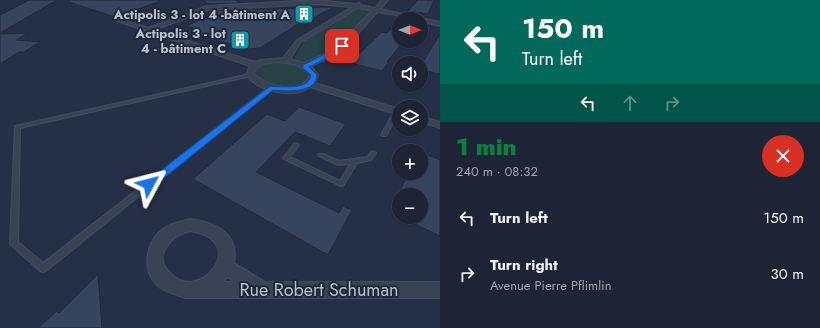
<!DOCTYPE html>
<html lang="en">
<head>
<meta charset="utf-8">
<style>
	body { margin:0; font-family:Jost,sans-serif; background:#293041; color:#f1f3f6; height:100vh; display:flex; flex-direction:column; font-size:15px; white-space:nowrap }
	* { box-sizing:border-box; margin:0 }
	p { font-size:13px; color:#a0a4ad }
	.icon { flex:none; width:22px; height:22px; fill:none; stroke:currentColor; stroke-width:2; stroke-linecap:round; stroke-linejoin:round }
	.map { position:relative; flex:1; overflow:hidden }
	.side { display:flex; flex-direction:column; background:#1c2435; width:380px }
	.side>* { flex:none }
	.top-card { background:#00695c; color:#fff; overflow:hidden }
	.needle { width:26px; rotate:90deg }
	.buttons { position:absolute; left:392px; top:12px; display:grid; gap:8px }
	.buttons a { display:grid; place-items:center; width:36px; height:36px; border-radius:50%; background:#1c2435; box-shadow:0 1px 3px #0004,0 0 0 1px #3a4150; font-size:20px }
	.pin { position:absolute; display:grid; place-items:center; width:34px; height:34px; color:#fff; margin:-17px; border-radius:8px; box-shadow:0 2px 6px #0006 }
	.me { position:absolute; width:44px; margin:-22px; rotate:52deg; stroke-linejoin:round; filter:drop-shadow(0 0 3px #0008) }
	.turn { display:flex; align-items:center; gap:14px; height:84px; padding:0 16px; font-size:18px }
	.turn .icon { width:52px; height:52px; stroke-width:2.5 }
	.turn b { display:block; font-size:28px; line-height:34px }
	.lanes { display:flex; align-items:center; height:38px; padding:0 16px; background:#0003; justify-content:center; gap:20px; direction:ltr }
	.lanes .off { opacity:.35 }
	.round { display:grid; place-items:center; flex:none; width:42px; height:42px; border-radius:21px; background:#293041 }
	.summary { display:flex; align-items:center; justify-content:space-between; height:68px; padding:0 16px }
	h1 { font-size:24px; font-weight:800; line-height:30px; color:#0b8043 }
	ul { padding:0; list-style:none }
	li { display:flex; align-items:center; gap:12px; height:56px; padding:0 16px }
	li div { flex:1 }
	li b { display:block; font-size:15px }
	li em { font-style:normal }
	main { display:flex; flex:1; min-height:0 }
	.map>svg:first-child { display:block }
	.green { fill:#274147 }
	.building { fill:#37445d; stroke:#202a3d }
	.lines { fill:none; stroke-linecap:round; stroke-linejoin:round }
	.service-casing { stroke:#434c5f; stroke-width:2 }
	.minor-casing { stroke:#434c5f; stroke-width:2 }
	.service { fill:#3a4356; fill-rule:evenodd }
	.minor { fill:#3a4356; fill-rule:evenodd }
	.route { fill:#1a73e8; stroke:#114b97 }
	.labels { text-anchor:middle; stroke-width:4; stroke-linejoin:round; paint-order:stroke }
	.far-poi-label { font-size:13px; font-weight:bold; fill:#b8bfcf; stroke:#1e283b; text-anchor:end }
	.near-street-label { font-size:18px; fill:#b8bfcf; stroke:#1e283b }
</style>
</head>
<body>
<main>
<div class="map">
<svg width="440" height="328" viewBox="0 0 440 328">
	<rect width="100%" height="100%" fill="#253047"/>
	<!-- green -->
	<g class="green">
		<path d="M 357,9 L 371,12 C 355,28 320,75 294,58 L 305,40 Z"/>
		<path d="M 282,62 L 303,69 L 309,76 L 308,80 C 296,90 261,90 256,73 C 260,62 273,63 282,62 Z"/>
	</g>
	<!-- building -->
	<g class="building">
		<polygon points="29,0 57,0 0,33 0,15"/>
		<polygon points="69,0 158,0 158,2 115,17 69,2"/>
		<polygon points="203,0 236,0 240,3 208,4"/>
		<polygon points="418,0 434,0 428,14 408,11"/>
		<polygon points="334,7 306,22 303,21 260,48 248,49 216,40 187,31 193,28 186,26 211,15 221,17 214,11"/>
		<polygon points="399,20 399,47 387,62 389,62 382,71 347,62 356,54 359,54 382,32 387,33"/>
		<polygon points="28,33 16,40 40,42 24,52 19,52 0,64 0,34"/>
		<polygon points="440,34 440,74 421,70 421,65"/>
		<polygon points="299,107 346,124 330,146 295,132 256,172 339,213 343,206 352,210 328,255 193,179 267,114 285,121"/>
		<polygon points="421,152 440,160 440,236 400,217 421,217 421,195 398,195 408,173 421,173"/>
		<polygon points="98,274 102,328 38,328 57,311 59,313"/>
	</g>
	<g class="lines">
		<!-- service casing -->
		<g class="service-casing">
			<g id="service">
				<polygon points="250,74 251,74 251,76 20,128 18,242 43,263 269,87 271,87 273,88 46,271 43,272 40,271 11,245 10,243 15,126"/>
				<polygon points="395,110 399,110 399,112 386,136 382,136 381,135"/>
				<polygon points="296,143 299,145 290,157 340,181 350,164 338,165 319,156 318,155 319,154 323,154 339,161 367,157 371,152 373,151 376,153 371,160 357,163 343,186 341,186 284,159 283,158 284,157 294,144"/>
			</g>
		</g>
		<!-- minor casing -->
		<g class="minor-casing">
			<g id="minor">
				<path d="M 315,0 L 356,4 L 359,3 L 361,5 L 375,8 L 382,0 L 388,0 L 380,9 L 440,22 L 440,26 L 421,21 L 421,19 L 377,12 L 342,52 L 311,66 L 318,75 L 315,83 L 399,109 L 399,115 L 310,87 C 293,100 258,91 246,75 L 250,66 L 117,21 L 120,19 L 148,28 L 207,6 ZM 315,4 L 352,7 L 297,40 L 283,58 L 261,60 L 255,62 L 154,30 L 208,10 ZM 358,8 L 372,11 L 336,48 L 305,63 L 290,59 L 301,42 ZM 276,62 C 289,63 302,64 310,75 C 301,96 268,86 254,74 L 256,69 L 263,64 Z"/>
				<polygon points="421,116 440,122 440,128 421,122"/>
				<path d="M 190,219 C 214,222 240,233 234,263 L 265,282 L 440,282 L 440,298 L 185,298 C 178,295 169,293 162,289 C 142,276 144,248 159,232 C 168,224 179,222 190,219 ZM 190,231 C 251,240 200,305 170,273 C 152,255 171,236 190,231 ZM 227,277 L 235,282 L 224,282 Z"/>
			</g>
		</g>
		<!-- service -->
		<use href="#service" class="service"/>
		<!-- minor -->
		<use href="#minor" class="minor"/>
	</g>
	<!-- route -->
	<path class="route" d="M 342,44 L 345,46 L 341,51 L 309,67 L 317,75 C 316,94 286,91 273,90 L 153,187 L 146,187 L 145,184 L 146,182 L 269,87 C 280,85 309,92 311,75 L 303,68 L 303,65 L 337,48 Z"/>
	<!-- icons -->
	<defs>
		<g id="building-square" transform="scale(1)"><rect x="-9" y="-9" width="18" height="18" rx="4" fill="#0f9aa8" stroke="#1e283b"/><path d="M-4-6H4V6H1V3H-1V6H-4ZM-2.5-4.3h1.7v1.8h-1.7ZM.8-4.3h1.7v1.8H.8ZM-2.5-1h1.7V.8h-1.7ZM.8-1h1.7V.8H.8Z" fill="#fff"/></g>
	</defs>
	<g fill-rule="evenodd">
		<use href="#building-square" x="304" y="14"/>
		<use href="#building-square" x="240" y="40"/>
	</g>
	<g class="labels">
		<!-- far-poi labels -->
		<g class="far-poi-label">
			<text x="290" y="19">Actipolis 3 - lot 4 -bâtiment A</text>
			<text x="226" y="38">Actipolis 3 - lot<tspan x="226" dy="15">4 - bâtiment C</tspan></text>
		</g>
		<!-- near-street labels -->
		<g class="near-street-label">
			<text x="319" y="296">Rue Robert Schuman</text>
		</g>
	</g>
</svg>
<div class="buttons">
<a><svg class="needle" viewBox="-14 -14 28 28"><path d="M0-13l5 13h-10z" fill="#e53935"/><path d="M0 13l5-13h-10z" fill="#a0a4ad"/></svg></a>
<a><svg class="icon" aria-label="sound" viewBox="0 0 24 24"><path d="M4 9h4l5-4v14l-5-4H4zM17 9q2 3 0 6"/></svg></a>
<a><svg class="icon" aria-label="layers" viewBox="0 0 24 24"><path d="M12 4l9 5-9 5-9-5zM3 14l9 5 9-5"/></svg></a>
<a>+</a>
<a>−</a>
</div>
<div class="pin" style="left:342px;top:46px;background:#d93025"><svg class="icon" aria-label="arrive" viewBox="0 0 24 24"><path d="M6 21V4h12l-3 4 3 4H6"/></svg></div>
<svg class="me" style="left:149px;top:184px" viewBox="-20 -20 40 40"><path d="M0-17L14 15 0 8-14 15z" fill="#1a73e8" stroke="#fff" stroke-width="4"/></svg>
</div>
<section class="side">
<div class="top-card">
<div class="turn"><svg class="icon" aria-label="left" viewBox="0 0 24 24"><path d="M17 20v-9H6M10 6l-5 5 5 5"/></svg><div><b>150 m</b>Turn left</div></div>
<div class="lanes"><svg class="icon" aria-label="left" viewBox="0 0 24 24"><path d="M17 20v-9H6M10 6l-5 5 5 5"/></svg><svg class="icon off" aria-label="ahead" viewBox="0 0 24 24"><path d="M12 20V5M6 11l6-6 6 6"/></svg><svg class="icon off" aria-label="right" viewBox="0 0 24 24"><path d="M7 20v-9h11M14 6l5 5-5 5"/></svg></div>
</div>
<div class="summary"><div><h1>1 min</h1><p>240 m · 08:32</p></div><a class="round" style="background:#d93025;color:#fff"><svg class="icon" aria-label="close" viewBox="0 0 24 24"><path d="M6 6l12 12M18 6L6 18"/></svg></a></div>
<ul>
<li><svg class="icon" aria-label="left" viewBox="0 0 24 24"><path d="M17 20v-9H6M10 6l-5 5 5 5"/></svg><div><b>Turn left</b></div><em>150 m</em></li>
<li><svg class="icon" aria-label="right" viewBox="0 0 24 24"><path d="M7 20v-9h11M14 6l5 5-5 5"/></svg><div><b>Turn right</b><p>Avenue Pierre Pflimlin</p></div><em>30 m</em></li>
</ul>
</section>
</main>
</body>
</html>
